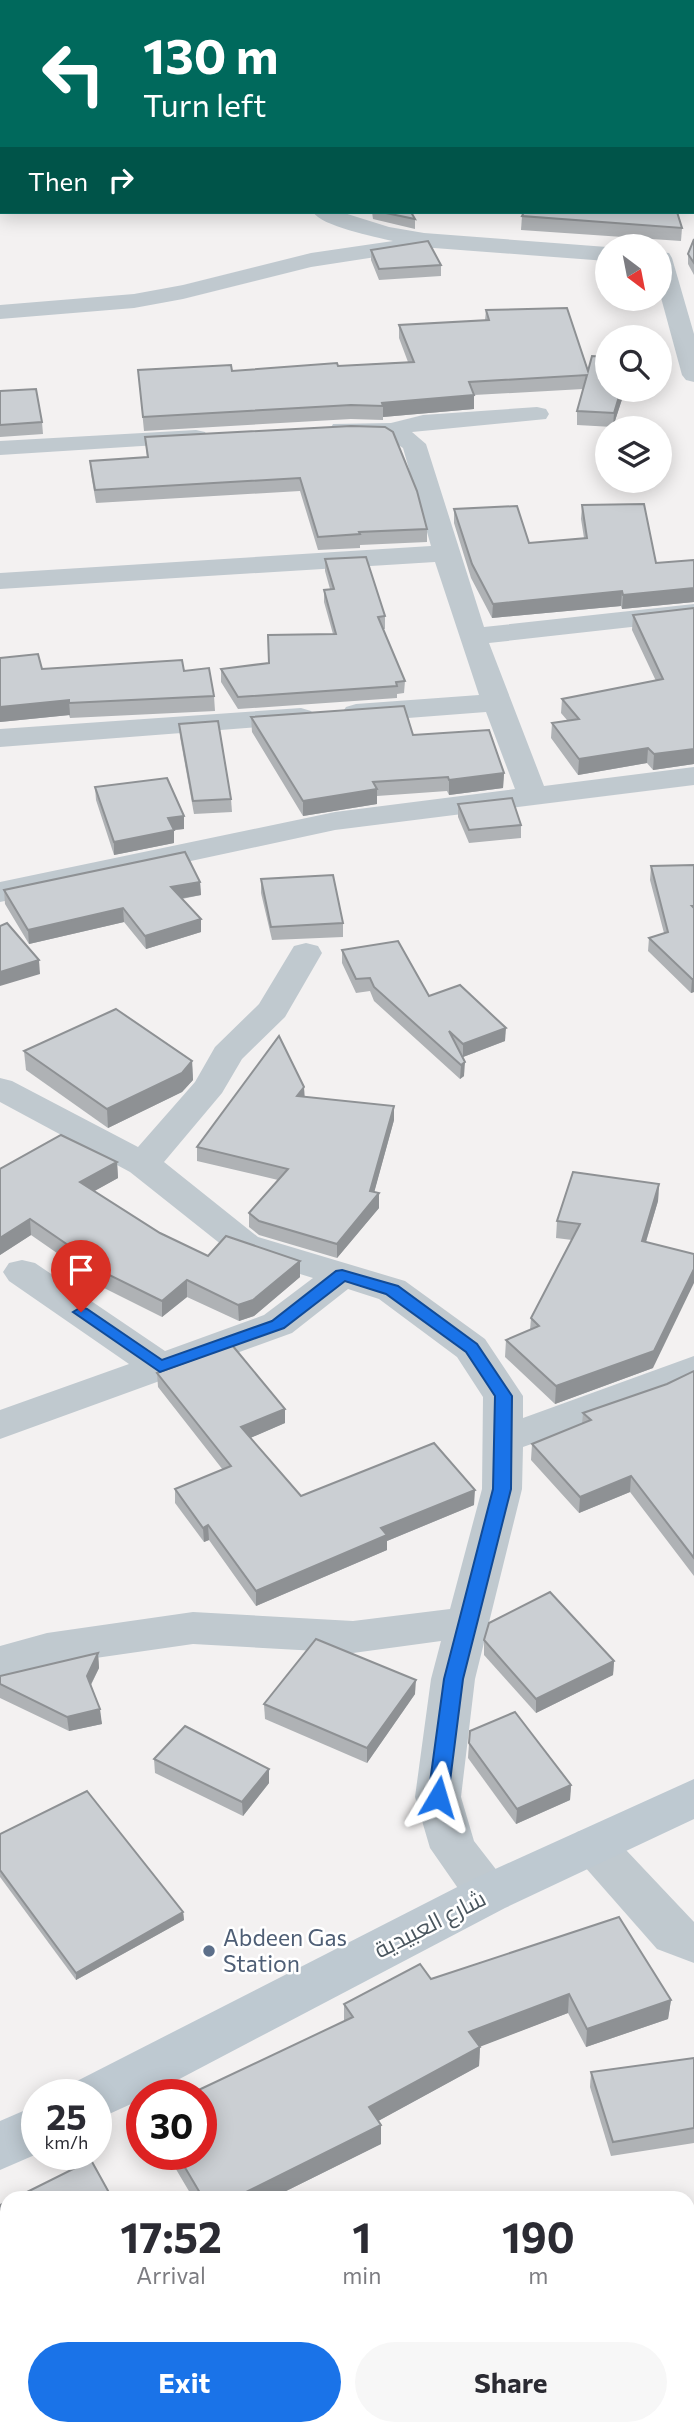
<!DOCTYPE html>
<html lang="en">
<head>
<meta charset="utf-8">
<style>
	body { margin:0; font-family:Commissioner,Cairo,sans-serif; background:#f7f7f7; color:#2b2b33; height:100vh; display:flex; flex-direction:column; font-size:26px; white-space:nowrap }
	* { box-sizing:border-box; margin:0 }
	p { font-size:23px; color:#7c7c81 }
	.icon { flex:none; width:38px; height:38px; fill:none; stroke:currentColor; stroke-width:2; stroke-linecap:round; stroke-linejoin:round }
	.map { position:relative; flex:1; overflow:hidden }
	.sheet { position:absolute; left:0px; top:2191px; width:695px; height:245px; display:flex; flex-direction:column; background:#fff; border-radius:21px 21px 0 0; box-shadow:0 4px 18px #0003 }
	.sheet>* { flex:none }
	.banner { position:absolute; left:0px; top:0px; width:695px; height:214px; box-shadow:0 4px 18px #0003; background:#00695c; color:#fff; overflow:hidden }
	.needle { width:46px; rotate:148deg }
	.controls { position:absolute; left:595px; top:234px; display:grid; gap:14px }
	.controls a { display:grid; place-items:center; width:77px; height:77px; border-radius:50%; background:#fff; box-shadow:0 4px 18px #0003; font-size:35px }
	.speed { position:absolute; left:21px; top:2079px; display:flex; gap:14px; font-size:35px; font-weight:700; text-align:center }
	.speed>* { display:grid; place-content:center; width:91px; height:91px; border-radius:50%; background:#fff; box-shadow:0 4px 18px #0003; line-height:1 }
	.speed small { font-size:18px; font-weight:400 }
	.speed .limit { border:10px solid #d22; background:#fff; color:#111 }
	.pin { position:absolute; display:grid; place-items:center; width:60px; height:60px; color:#fff; margin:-72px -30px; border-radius:50% 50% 50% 0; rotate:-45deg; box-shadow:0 0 7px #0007 }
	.pin .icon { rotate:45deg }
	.me { position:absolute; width:77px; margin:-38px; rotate:7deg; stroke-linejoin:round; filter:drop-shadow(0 0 5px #0008) }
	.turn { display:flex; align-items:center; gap:24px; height:147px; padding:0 28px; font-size:32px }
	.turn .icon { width:91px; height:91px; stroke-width:2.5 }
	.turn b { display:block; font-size:49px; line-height:60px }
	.then { display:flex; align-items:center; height:66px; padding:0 28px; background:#0003; gap:14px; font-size:26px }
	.eta { display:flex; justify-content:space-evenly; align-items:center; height:119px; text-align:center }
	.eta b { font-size:42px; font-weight:700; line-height:49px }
	.primary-button { display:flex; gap:14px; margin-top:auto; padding:14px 28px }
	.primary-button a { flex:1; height:80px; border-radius:42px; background:#1a73e8; color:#fff; font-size:28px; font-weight:700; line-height:80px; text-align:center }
	.primary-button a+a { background:#f7f7f7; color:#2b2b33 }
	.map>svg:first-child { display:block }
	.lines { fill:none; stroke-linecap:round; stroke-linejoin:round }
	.minor { fill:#c0c9cf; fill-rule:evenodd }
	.secondary { fill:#bec9d1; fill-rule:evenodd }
	.wall { fill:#afb2b5 }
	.shaded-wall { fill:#8e9194 }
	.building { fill:#cbcfd3; stroke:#8e9194; stroke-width:2 }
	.route { fill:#1a73e8; stroke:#114b97; stroke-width:2 }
	.service-dot { fill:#5c6f8a; stroke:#fff; stroke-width:2.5 }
	.labels { text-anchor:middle; stroke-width:5; stroke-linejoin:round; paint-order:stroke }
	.near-street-label { font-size:23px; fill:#4a565e; stroke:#fff }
	.near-service-label { font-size:23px; fill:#4e5e75; stroke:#fff; text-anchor:start }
</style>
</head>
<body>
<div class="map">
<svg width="694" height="2436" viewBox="0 0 694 2436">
	<rect width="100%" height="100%" fill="#f3f1f1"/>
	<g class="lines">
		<!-- minor -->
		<g class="minor">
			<rect x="693" y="28" width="1" height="12"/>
			<rect x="0" y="46" width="2" height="12"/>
			<rect x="693" y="77" width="1" height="12"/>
			<rect x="693" y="145" width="1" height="12"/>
			<rect x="693" y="194" width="1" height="13"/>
			<path d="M 313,212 L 341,212 L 389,227 L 424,233 L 607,247 L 607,261 L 434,248 L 311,267 L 183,299 L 134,308 L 0,319 L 0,305 L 134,294 L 183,285 L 311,253 L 393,241 C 375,237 321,226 313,212 Z"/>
			<polygon points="660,252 669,253 672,258 694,334 694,382 686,380 682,375 660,294"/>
			<polygon points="537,407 546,409 549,414 546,419 412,432 426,444 484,627 694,604 694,620 489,643 544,786 694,767 694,785 335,830 0,902 0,882 335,812 515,789 486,712 356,722 346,719 342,713 346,707 356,704 479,695 435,562 0,589 0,573 431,546 403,448 386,437 333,434 330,429 333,424 391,423 423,415"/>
			<polygon points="196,430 205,432 208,437 205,442 0,455 0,441"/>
			<polygon points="301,708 311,711 316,717 311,723 0,747 0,729"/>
			<polygon points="306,943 318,946 322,953 285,1017 242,1059 222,1093 164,1162 258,1237 405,1281 485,1339 523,1396 523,1418 694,1356 694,1384 665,1397 523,1447 522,1489 475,1679 461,1797 474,1841 505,1881 512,1894 505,1907 488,1913 471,1907 430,1848 415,1797 431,1679 441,1641 353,1653 193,1644 47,1665 0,1678 0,1646 47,1633 193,1612 353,1621 450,1609 482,1489 483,1397 457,1357 379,1299 348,1289 292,1333 0,1439 0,1410 129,1364 9,1281 3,1272 9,1263 22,1260 35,1263 165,1351 264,1315 313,1278 232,1253 130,1172 0,1102 0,1078 12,1081 138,1147 195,1082 215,1047 259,1004 294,946"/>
			<polygon points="593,1827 609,1832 694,1922 694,1963 657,1949 577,1858 570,1845 577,1832"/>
		</g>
		<!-- secondary -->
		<g class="secondary">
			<polygon points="694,1779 694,1819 505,1908 149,2095 142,2095 142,2099 96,2120 96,2095 71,2095 77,2081 471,1880"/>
			<polygon points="37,2105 37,2154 0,2170 0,2121"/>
		</g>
	</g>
	<!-- wall -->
	<g class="wall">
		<polygon points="76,0 263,0 264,2 79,2"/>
		<polygon points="372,212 411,212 415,219 415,229 373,219"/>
		<polygon points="522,216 682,228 681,241 521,230"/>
		<polygon points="694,239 694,275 688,264 688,254"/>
		<polygon points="371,250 441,265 441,276 379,280 371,260"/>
		<polygon points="486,310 588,371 607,390 625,390 613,427 577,425 577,411 583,389 474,395 474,409 383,417 383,420 351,419 144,431 138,370 232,371 408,362 399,338 399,325 485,320"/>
		<polygon points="0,391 42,422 43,434 0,437"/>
		<polygon points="351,426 427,529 427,542 360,545 360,548 318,550 300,491 96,503 91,474 90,461 147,457 145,437"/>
		<polygon points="582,505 656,563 694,560 694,602 622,609 621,606 492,618 471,578 454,523 454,509 529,543 584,538 581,519"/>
		<polygon points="325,559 385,616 385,629 383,629 405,681 404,693 397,694 397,698 238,709 221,682 221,669 269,663 333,634 324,602 324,590 330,589 325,571"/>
		<polygon points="694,608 694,764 653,770 647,763 578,775 551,738 552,723 567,720 561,713 562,699 656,681 632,630 633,615"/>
		<polygon points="0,658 42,669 184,671 214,696 215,711 70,718 69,715 0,722"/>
		<polygon points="251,717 413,735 504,773 503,788 449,795 447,791 377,796 377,804 303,816 252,732"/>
		<polygon points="179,724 231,799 232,812 194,814 180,737"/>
		<polygon points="95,787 184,816 184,829 174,830 174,843 114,855 96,800"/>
		<polygon points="458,804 521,825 521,838 469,843 458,817"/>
		<polygon points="694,865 694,992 691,993 648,951 649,938 664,933 650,880 651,866"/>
		<polygon points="261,879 343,923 343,937 272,940 261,893"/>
		<polygon points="200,882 201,895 182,899 201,919 201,932 146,949 124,922 29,944 5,904 4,890"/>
		<polygon points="342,950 429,996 505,1041 463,1057 464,1076 460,1079 374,1001 370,991 356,993 342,963"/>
		<polygon points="24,1051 192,1061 193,1080 182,1092 108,1128 26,1070"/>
		<polygon points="305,1097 394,1106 394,1120 374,1192 379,1208 337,1258 259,1235 249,1227 249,1213 278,1180 197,1161 197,1147"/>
		<polygon points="117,1162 118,1178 94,1191 160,1233 208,1256 300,1277 254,1316 239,1321 187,1297 162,1317 80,1276 80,1269 31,1235 0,1255 0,1169"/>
		<polygon points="659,1184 658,1201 646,1242 653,1368 555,1404 505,1357 506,1340 530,1330 531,1318 572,1240 556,1238 557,1221"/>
		<polygon points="694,1371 694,1576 630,1492 579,1513 531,1460 532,1444 582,1424 583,1413 667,1384"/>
		<polygon points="157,1373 285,1423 250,1438 301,1496 474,1505 387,1541 387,1550 256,1606 209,1540 204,1542 175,1503 175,1489 223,1470 158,1387"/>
		<polygon points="484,1640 614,1661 613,1675 536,1713 484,1655"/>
		<polygon points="98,1653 99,1668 91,1685 102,1724 69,1731 0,1698 0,1676"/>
		<polygon points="415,1694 367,1763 265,1719 264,1704"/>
		<polygon points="469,1743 571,1785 570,1800 516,1824 468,1758"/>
		<polygon points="154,1759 269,1769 269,1783 243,1816 155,1773"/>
		<polygon points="0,1834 183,1912 184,1920 76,1980 0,1877"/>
		<polygon points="431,1979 671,2000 668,2019 586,2047 568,2013 480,2046 479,2066 378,2121 381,2125 381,2144 272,2198 193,2198 167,2154 201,2154 344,2021 344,2004"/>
		<polygon points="694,2058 694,2143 611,2156 590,2087 591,2072"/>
		<polygon points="259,2429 361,2429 364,2436 262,2436"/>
	</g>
	<!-- shaded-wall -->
	<g class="shaded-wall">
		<polygon points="621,390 625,390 613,427 614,413"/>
		<polygon points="474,395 474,409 383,417 383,406 382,403"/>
		<polygon points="694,588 694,602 622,609 623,595"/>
		<polygon points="622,591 621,606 492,618 493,604"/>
		<polygon points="69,700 70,715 0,722 0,707"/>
		<polygon points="648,748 647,763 578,775 579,759"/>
		<polygon points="694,749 694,764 653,770 654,754"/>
		<polygon points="504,773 503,788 449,795 449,780"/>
		<polygon points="377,789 377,804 303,816 303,801"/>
		<polygon points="184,816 184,829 174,830 174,843 114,855 114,842 168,818"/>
		<polygon points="200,882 201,895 172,900 171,887"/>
		<polygon points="123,908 124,922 29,944 28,930"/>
		<polygon points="201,919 201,932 146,949 145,936"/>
		<polygon points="39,960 40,974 0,986 0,972"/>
		<polygon points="692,979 694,979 694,992 691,993"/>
		<polygon points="506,1028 505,1041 463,1057 463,1044"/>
		<polygon points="192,1061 193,1080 182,1092 108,1128 107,1109"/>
		<polygon points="465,1062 464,1076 460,1079 461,1065"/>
		<polygon points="304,1087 305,1101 297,1096"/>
		<polygon points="394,1106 394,1120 371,1204 379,1193 379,1208 337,1258 337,1244 370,1191"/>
		<polygon points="117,1162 118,1178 82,1198 80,1182"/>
		<polygon points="659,1184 658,1201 641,1258 642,1241"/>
		<polygon points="30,1219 31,1235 0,1255 0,1238"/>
		<polygon points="300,1261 300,1277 254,1316 239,1321 238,1305"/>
		<polygon points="694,1269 694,1283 653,1368 555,1404 556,1386"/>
		<polygon points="187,1280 187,1297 162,1317 162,1301"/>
		<polygon points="285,1409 285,1423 241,1442 241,1427"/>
		<polygon points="631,1476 630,1492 579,1513 580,1497"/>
		<polygon points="475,1490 474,1505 387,1541 387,1550 256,1606 256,1591 381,1528"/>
		<polygon points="208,1525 209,1540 204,1542 203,1528"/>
		<polygon points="98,1653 99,1668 88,1690 87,1676"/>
		<polygon points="614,1661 613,1675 536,1713 536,1699"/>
		<polygon points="416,1680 415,1694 367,1763 367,1748"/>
		<polygon points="100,1709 102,1724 69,1731 67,1717"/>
		<polygon points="269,1769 269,1783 243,1816 242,1802"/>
		<polygon points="571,1785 570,1800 516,1824 517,1809"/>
		<polygon points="183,1912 184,1920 76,1980 76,1973"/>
		<polygon points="569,1994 568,2013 469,2051 469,2032"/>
		<polygon points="671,2000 668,2019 586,2047 587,2029"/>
		<polygon points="480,2047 479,2066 369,2126 369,2107"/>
		<polygon points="381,2125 381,2144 272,2198 234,2198"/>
		<polygon points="7,2303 7,2324 0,2328 0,2307"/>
	</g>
	<!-- building -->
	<g class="building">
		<polygon points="88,0 264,0 252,2 91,2"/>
		<polygon points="595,0 694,0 694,16 693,16 693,2 596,2"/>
		<polygon points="381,212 411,212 415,219"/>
		<polygon points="524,212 677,212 682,228 522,216"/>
		<polygon points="694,239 694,263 688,254"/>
		<polygon points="428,241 441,265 379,269 371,250"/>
		<polygon points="567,308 588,371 592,356 607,357 607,390 621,390 614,413 577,411 587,375 469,382 474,395 382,403 383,406 351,405 143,417 138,370 231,365 232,371 337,363 338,366 414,362 399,325 489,320 486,310"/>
		<polygon points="36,389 42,422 0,425 0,391"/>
		<polygon points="351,426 385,427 393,432 417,491 427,529 359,532 360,534 318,537 300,478 95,490 90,461 148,457 145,437"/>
		<polygon points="644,504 656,563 694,560 694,588 623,595 622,591 493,604 472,564 454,509 517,506 529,543 587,538 582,505"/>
		<polygon points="366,557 385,616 378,617 405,681 396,682 397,686 238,697 221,669 269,663 268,635 336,634 324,590 334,589 325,559"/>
		<polygon points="694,608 694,749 654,754 648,748 579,759 552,723 579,719 562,699 663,679 633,615"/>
		<polygon points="38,654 42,669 182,660 184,671 209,668 214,696 69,703 69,700 0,707 0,658"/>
		<polygon points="404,706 413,735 489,730 504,773 449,780 448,777 373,782 377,789 303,801 251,717"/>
		<polygon points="218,721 231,799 193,801 179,724"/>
		<polygon points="167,778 184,816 168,818 174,830 114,842 95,787"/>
		<polygon points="512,798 521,825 469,830 458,804"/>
		<polygon points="185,852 200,882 171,887 201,919 145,936 123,908 28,930 4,890"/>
		<polygon points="694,865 694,906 692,906 694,908 694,979 692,979 649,938 668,932 651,866"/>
		<polygon points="333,875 343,923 271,927 261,879"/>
		<polygon points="7,923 39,960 0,972 0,926"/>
		<polygon points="398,941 429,996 460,985 506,1028 463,1044 449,1031 465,1062 461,1065 374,987 370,978 356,979 342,950"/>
		<polygon points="116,1009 192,1061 182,1073 107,1109 24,1051"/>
		<polygon points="279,1036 304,1087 297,1096 394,1106 370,1191 379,1193 337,1244 259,1221 249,1213 288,1169 197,1147"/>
		<polygon points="61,1135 117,1162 80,1182 160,1233 208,1256 226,1236 300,1261 253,1300 238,1305 187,1280 162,1301 79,1260 84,1256 30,1219 0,1238 0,1169"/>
		<polygon points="573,1172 659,1184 642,1241 694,1254 694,1269 654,1351 556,1386 506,1340 539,1326 531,1318 580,1224 557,1221"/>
		<polygon points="232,1345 285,1409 241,1427 301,1496 434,1443 475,1490 381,1528 387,1535 256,1591 208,1525 203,1528 175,1489 231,1466 157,1373"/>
		<polygon points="694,1371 694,1558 631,1476 580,1497 532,1444 591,1420 583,1413 667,1384"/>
		<polygon points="550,1592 614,1661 536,1699 484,1640 489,1623"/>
		<polygon points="316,1639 416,1680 367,1748 264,1704"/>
		<polygon points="98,1653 87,1676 100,1709 67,1717 0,1684 0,1676"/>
		<polygon points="515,1712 571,1785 517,1809 469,1743 470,1731"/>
		<polygon points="185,1726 269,1769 242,1802 154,1759"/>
		<polygon points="87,1791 183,1912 76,1973 0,1870 0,1834"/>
		<polygon points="619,1917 671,2000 587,2029 569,1994 469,2032 480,2047 369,2107 381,2125 234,2198 203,2198 177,2154 201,2154 201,2095 188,2095 353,2017 344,2004 420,1964 431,1979"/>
		<polygon points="694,2058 694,2128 613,2142 591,2072"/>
		<polygon points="91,2160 112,2198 15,2198"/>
		<polygon points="7,2202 7,2303 0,2307 0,2205"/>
		<polygon points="265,2429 361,2429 364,2436 269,2436"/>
	</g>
	<!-- route -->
	<polygon class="route" points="342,1270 398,1286 477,1344 512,1396 511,1489 463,1679 448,1797 445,1803 438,1805 431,1803 428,1797 444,1679 493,1489 495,1396 466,1352 386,1294 345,1281 284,1328 160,1372 73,1312 81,1307 87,1309 162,1360 272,1321 336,1271"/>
	<!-- markers -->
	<circle class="service-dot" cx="209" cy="1951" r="7"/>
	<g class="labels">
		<!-- near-street labels -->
		<g class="near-street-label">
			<text transform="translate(430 1924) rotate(-27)" y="8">شارع العبيدية</text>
		</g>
		<!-- near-service labels -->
		<g class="near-service-label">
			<text x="223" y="1946">Abdeen Gas<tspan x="223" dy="26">Station</tspan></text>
		</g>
	</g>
</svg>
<div class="controls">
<a><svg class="needle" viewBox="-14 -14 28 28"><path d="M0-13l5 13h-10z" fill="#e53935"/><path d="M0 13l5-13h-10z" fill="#7c7c81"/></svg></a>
<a><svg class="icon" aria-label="search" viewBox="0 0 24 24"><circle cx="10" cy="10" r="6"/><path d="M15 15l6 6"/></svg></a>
<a><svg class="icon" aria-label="layers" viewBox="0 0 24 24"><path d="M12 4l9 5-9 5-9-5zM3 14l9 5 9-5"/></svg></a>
</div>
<div class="speed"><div>25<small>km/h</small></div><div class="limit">30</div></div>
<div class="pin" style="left:81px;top:1312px;background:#d93025"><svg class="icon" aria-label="arrive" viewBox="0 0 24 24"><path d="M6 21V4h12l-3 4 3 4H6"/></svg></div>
<svg class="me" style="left:438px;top:1797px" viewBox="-20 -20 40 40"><path d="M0-17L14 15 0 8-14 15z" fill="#1a73e8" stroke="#fff" stroke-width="4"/></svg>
<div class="banner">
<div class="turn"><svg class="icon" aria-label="left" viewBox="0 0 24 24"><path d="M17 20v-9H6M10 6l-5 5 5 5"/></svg><div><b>130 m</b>Turn left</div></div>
<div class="then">Then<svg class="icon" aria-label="right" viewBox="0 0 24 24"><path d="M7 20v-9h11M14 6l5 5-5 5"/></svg></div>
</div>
<section class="sheet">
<div class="eta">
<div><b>17:52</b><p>Arrival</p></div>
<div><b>1</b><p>min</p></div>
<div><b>190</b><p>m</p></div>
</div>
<div class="primary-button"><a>Exit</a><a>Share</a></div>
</section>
</div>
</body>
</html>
